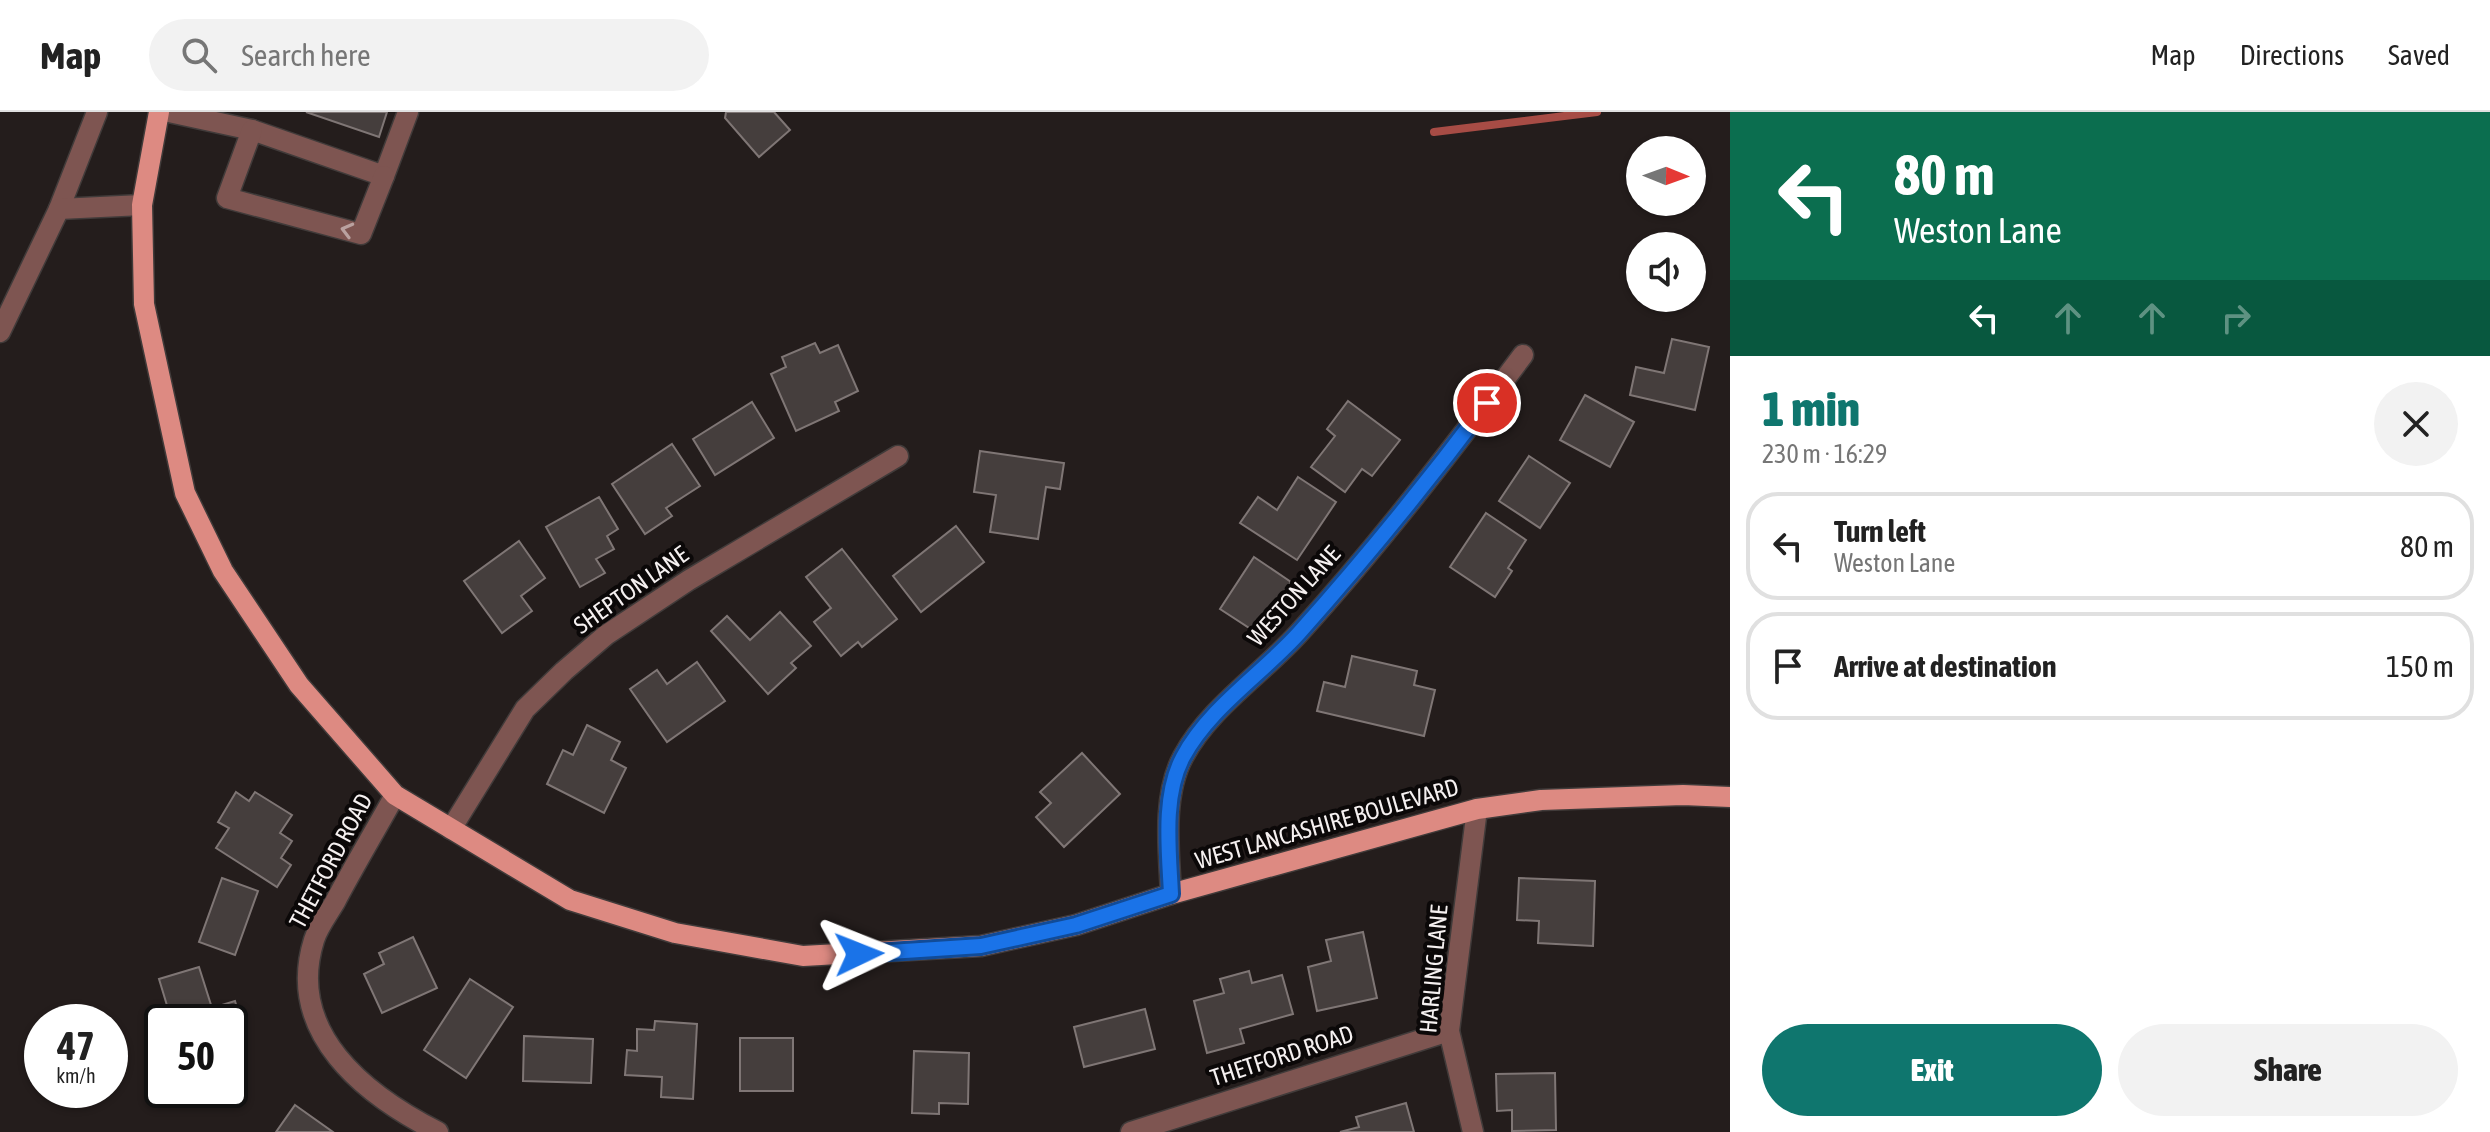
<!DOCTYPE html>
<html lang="en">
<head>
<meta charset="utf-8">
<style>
	body { margin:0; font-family:"Asap Condensed",sans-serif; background:#f2f2f2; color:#222; height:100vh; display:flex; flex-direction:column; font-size:30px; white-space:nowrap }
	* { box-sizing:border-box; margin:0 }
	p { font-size:26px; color:#767676 }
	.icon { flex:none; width:44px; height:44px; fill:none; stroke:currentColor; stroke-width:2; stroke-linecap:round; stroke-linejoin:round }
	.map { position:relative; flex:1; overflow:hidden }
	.sheet { display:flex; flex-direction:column; background:#fff; width:760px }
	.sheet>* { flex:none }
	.top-card { background:#0b6e4f; color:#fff; overflow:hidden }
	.needle { width:52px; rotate:91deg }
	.controls { position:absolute; left:1626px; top:24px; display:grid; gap:16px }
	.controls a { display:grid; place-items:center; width:80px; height:80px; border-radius:50%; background:#fff; box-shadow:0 2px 6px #0004; font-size:40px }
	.speed { position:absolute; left:24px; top:892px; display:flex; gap:16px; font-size:40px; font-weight:700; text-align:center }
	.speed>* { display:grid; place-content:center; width:104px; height:104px; border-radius:50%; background:#fff; box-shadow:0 2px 6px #0004; line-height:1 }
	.speed small { font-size:20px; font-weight:400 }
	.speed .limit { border:4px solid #111; border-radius:12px; background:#fff; color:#111 }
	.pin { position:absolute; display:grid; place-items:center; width:68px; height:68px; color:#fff; margin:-34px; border:4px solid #fff; border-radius:50%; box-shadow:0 2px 8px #0007 }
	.me { position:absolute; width:88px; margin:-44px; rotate:88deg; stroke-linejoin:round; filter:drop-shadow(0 0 6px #0008) }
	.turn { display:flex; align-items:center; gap:28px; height:168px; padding:0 32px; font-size:36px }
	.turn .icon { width:104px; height:104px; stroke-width:2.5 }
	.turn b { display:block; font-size:56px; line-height:68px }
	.lanes { display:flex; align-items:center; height:76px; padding:0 32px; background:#0003; justify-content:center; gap:40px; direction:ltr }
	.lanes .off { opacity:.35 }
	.round { display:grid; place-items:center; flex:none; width:84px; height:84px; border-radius:42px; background:#f2f2f2 }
	.headline { display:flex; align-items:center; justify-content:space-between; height:136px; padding:0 32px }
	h1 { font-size:48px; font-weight:800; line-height:60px; color:#0f766e }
	.action { display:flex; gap:16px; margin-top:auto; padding:16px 32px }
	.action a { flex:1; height:92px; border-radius:48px; background:#0f766e; color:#fff; font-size:32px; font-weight:800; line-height:92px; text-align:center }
	.action a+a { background:#f2f2f2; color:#222 }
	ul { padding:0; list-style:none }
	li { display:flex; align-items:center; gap:24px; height:108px; margin:0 16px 12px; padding:0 16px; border:4px solid #e0e0e0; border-radius:32px }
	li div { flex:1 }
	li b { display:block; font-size:30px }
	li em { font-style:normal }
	header { display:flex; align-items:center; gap:48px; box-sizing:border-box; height:112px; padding:0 40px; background:#fff; border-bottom:2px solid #e0e0e0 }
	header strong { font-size:38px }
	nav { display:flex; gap:44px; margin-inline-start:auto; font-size:28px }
	.search { width:560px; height:72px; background:#f2f2f2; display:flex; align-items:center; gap:20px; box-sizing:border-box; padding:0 28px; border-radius:44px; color:#767676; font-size:30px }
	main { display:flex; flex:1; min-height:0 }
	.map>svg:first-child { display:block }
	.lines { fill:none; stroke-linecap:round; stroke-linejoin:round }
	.stream { stroke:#a74c45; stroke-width:8 }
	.building { fill:#453e3d; stroke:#7f7675; stroke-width:2 }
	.minor-casing { stroke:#413b3a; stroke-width:23 }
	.major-casing { stroke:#413b3a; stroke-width:23 }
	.minor { stroke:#7e5551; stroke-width:20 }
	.major { stroke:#dd8a82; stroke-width:20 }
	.oneway { stroke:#baa2a0 }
	.route-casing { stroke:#114b97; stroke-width:20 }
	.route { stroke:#1a73e8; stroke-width:14 }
	.labels { text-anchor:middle; stroke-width:8; stroke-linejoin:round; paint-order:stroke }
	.street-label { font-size:24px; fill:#f5f0f0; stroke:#0b0808 }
</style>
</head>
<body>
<header>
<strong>Map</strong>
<div class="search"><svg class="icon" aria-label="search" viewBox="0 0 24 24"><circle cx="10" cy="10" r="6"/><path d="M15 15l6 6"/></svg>Search here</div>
<nav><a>Map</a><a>Directions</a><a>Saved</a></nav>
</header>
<main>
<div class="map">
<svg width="1730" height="1020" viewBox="0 0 1730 1020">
	<rect width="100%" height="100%" fill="#241d1c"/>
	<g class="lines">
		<!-- stream -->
		<polyline class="stream" points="1434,20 1597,0"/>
	</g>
	<!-- building -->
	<g class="building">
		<polygon points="306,0 387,0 379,25"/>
		<polygon points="726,0 774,0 790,18 759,45 725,6"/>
		<polygon points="1672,227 1709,235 1695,298 1630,283 1636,255 1664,261"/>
		<polygon points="815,231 820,241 838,233 858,279 835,290 839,299 796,319 771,262 786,255 782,245"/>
		<polygon points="1585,283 1634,310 1610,355 1560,328"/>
		<polygon points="1348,289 1400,328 1372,364 1362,357 1345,380 1311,355 1335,324 1327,317"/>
		<polygon points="752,290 774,326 715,363 693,327"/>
		<polygon points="672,332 700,374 666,396 672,404 645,422 612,372"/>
		<polygon points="980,339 1064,351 1060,377 1046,375 1038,427 990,420 996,383 974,380"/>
		<polygon points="1529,344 1570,371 1540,416 1499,389"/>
		<polygon points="1298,365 1336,390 1297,448 1240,411 1258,385 1277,398"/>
		<polygon points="599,385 618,417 607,424 614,437 596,447 605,461 580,475 546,415"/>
		<polygon points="1486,401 1526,428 1508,456 1512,459 1495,485 1450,455"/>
		<polygon points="956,414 984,450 921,500 893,464"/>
		<polygon points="519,429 545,466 521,484 532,499 502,521 464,469"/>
		<polygon points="842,437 897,507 862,535 858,530 841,544 814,510 831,496 806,465"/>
		<polygon points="1254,445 1291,470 1257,521 1220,497"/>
		<polygon points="780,500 811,534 791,551 796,556 768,582 711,519 727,504 750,528"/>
		<polygon points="1352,544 1417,559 1414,573 1435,578 1424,624 1317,599 1324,570 1345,575"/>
		<polygon points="697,550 725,589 667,630 630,577 657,558 667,572"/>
		<polygon points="587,613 620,630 611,648 626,656 604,701 547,672 563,638 573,643"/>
		<polygon points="1082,641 1120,682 1064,735 1036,705 1051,691 1040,680"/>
		<polygon points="236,680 249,689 255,680 292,703 280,721 292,729 281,746 291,753 277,775 216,736 229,716 218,710"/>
		<polygon points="222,766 258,779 235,843 199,830"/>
		<polygon points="1519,766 1595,769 1593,834 1538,831 1539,809 1517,808"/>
		<polygon points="1363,820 1377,886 1317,899 1308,855 1331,849 1326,828"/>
		<polygon points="413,825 437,876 382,901 364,862 384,852 379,841"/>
		<polygon points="199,855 212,896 235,889 244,920 230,924 230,910 172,910 159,867"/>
		<polygon points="1249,859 1252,871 1282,863 1293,902 1240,917 1244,931 1207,941 1194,889 1224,881 1220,867"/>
		<polygon points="470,867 513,895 466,966 424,938"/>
		<polygon points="1145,897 1155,937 1084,955 1074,915"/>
		<polygon points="655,909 697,912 693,987 661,985 662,965 625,963 627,938 637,939 637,917 654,918"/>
		<polygon points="524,924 593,927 591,971 523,969"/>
		<rect x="740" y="926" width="53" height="53"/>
		<polygon points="914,939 969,941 968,992 939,991 939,1002 912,1001"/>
		<polygon points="1555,961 1556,1018 1512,1019 1512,998 1497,999 1496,962"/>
		<polygon points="1406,991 1414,1020 1340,1020 1359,1015 1356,1005"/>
		<polygon points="295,993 333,1020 276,1020"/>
	</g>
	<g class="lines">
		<!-- minor casing -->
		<g class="minor-casing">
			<g id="minor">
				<polyline points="169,0 252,18 384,64 408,0"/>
				<polyline points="252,18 227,86 361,122 384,64"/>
				<polyline points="59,97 97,0"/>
				<polyline points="0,220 59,97 142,93"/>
				<path d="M 395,683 C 375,719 354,754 335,790 C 328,802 318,815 314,828 C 285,921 365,983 438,1020"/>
				<polyline points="451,717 525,597 564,559 606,523 689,468 898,344"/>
				<path d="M 1171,782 C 1169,739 1162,684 1183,645 C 1209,596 1262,562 1299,521 C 1379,433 1451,339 1523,243"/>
				<polyline points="1131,1020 1449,919"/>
				<polyline points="1473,1020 1449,919 1477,697"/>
			</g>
		</g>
		<!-- major casing -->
		<g class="major-casing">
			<polyline id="major" points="159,0 142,93 144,192 185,381 223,459 299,573 395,683 570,788 675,821 803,844 981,834 1076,813 1171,782 1477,697 1541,688 1683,683 1730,685"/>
		</g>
		<!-- minor -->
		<use href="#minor" class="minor"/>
		<!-- major -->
		<use href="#major" class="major"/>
	</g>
	<!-- one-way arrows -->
	<defs><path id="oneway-chevron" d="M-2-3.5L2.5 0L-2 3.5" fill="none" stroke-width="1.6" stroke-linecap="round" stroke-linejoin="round" transform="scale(2)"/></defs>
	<use class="oneway" href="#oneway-chevron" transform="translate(347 118) rotate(-165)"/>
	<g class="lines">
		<!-- route casing -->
		<g class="route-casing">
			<path id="route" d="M 859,842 L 981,834 L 1076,813 L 1171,782 C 1169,739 1162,684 1183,645 C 1209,596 1262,562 1299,521 C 1365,447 1427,371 1487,291"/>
		</g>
		<!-- route -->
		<use href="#route" class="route"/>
	</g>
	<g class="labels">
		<!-- street labels -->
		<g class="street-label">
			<text transform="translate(631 478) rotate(-35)" y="8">SHEPTON LANE</text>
			<text transform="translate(1294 484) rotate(-48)" y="8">WESTON LANE</text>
			<text transform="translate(1327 712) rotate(-16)" y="8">WEST LANCASHIRE BOULEVARD</text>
			<text transform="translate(331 749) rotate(-62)" y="8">THETFORD ROAD</text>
			<text transform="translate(1434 857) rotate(-85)" y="8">HARLING LANE</text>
			<text transform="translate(1282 944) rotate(-18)" y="8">THETFORD ROAD</text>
		</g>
	</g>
</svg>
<div class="controls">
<a><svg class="needle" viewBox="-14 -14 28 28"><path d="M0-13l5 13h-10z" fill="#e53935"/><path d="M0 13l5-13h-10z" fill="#767676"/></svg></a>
<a><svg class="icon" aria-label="sound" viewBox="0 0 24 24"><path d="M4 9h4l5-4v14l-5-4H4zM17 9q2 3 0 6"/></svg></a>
</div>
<div class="speed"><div>47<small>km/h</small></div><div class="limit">50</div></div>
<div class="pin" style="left:1487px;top:291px;background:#d93025"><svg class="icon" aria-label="arrive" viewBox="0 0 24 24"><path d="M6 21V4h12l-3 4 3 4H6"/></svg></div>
<svg class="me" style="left:859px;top:842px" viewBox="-20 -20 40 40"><path d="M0-17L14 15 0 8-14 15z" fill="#1a73e8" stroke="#fff" stroke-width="4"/></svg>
</div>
<section class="sheet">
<div class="top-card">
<div class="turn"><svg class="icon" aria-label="left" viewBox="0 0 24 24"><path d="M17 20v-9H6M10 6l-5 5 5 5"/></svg><div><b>80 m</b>Weston Lane</div></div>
<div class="lanes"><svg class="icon" aria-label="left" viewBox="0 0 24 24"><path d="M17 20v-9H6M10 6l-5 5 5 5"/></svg><svg class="icon off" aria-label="ahead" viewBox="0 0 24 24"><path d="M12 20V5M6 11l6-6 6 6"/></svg><svg class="icon off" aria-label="ahead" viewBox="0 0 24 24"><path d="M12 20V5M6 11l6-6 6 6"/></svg><svg class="icon off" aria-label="right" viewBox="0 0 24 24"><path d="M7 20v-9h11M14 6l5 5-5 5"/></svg></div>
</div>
<div class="headline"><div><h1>1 min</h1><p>230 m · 16:29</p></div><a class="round"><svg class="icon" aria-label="close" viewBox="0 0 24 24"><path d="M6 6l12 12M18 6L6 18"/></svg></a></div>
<ul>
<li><svg class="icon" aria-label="left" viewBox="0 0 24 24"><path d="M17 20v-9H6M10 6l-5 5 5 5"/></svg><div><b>Turn left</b><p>Weston Lane</p></div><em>80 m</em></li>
<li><svg class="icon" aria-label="arrive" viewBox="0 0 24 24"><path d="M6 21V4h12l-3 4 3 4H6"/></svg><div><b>Arrive at destination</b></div><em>150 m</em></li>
</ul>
<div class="action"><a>Exit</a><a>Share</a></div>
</section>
</main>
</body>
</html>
